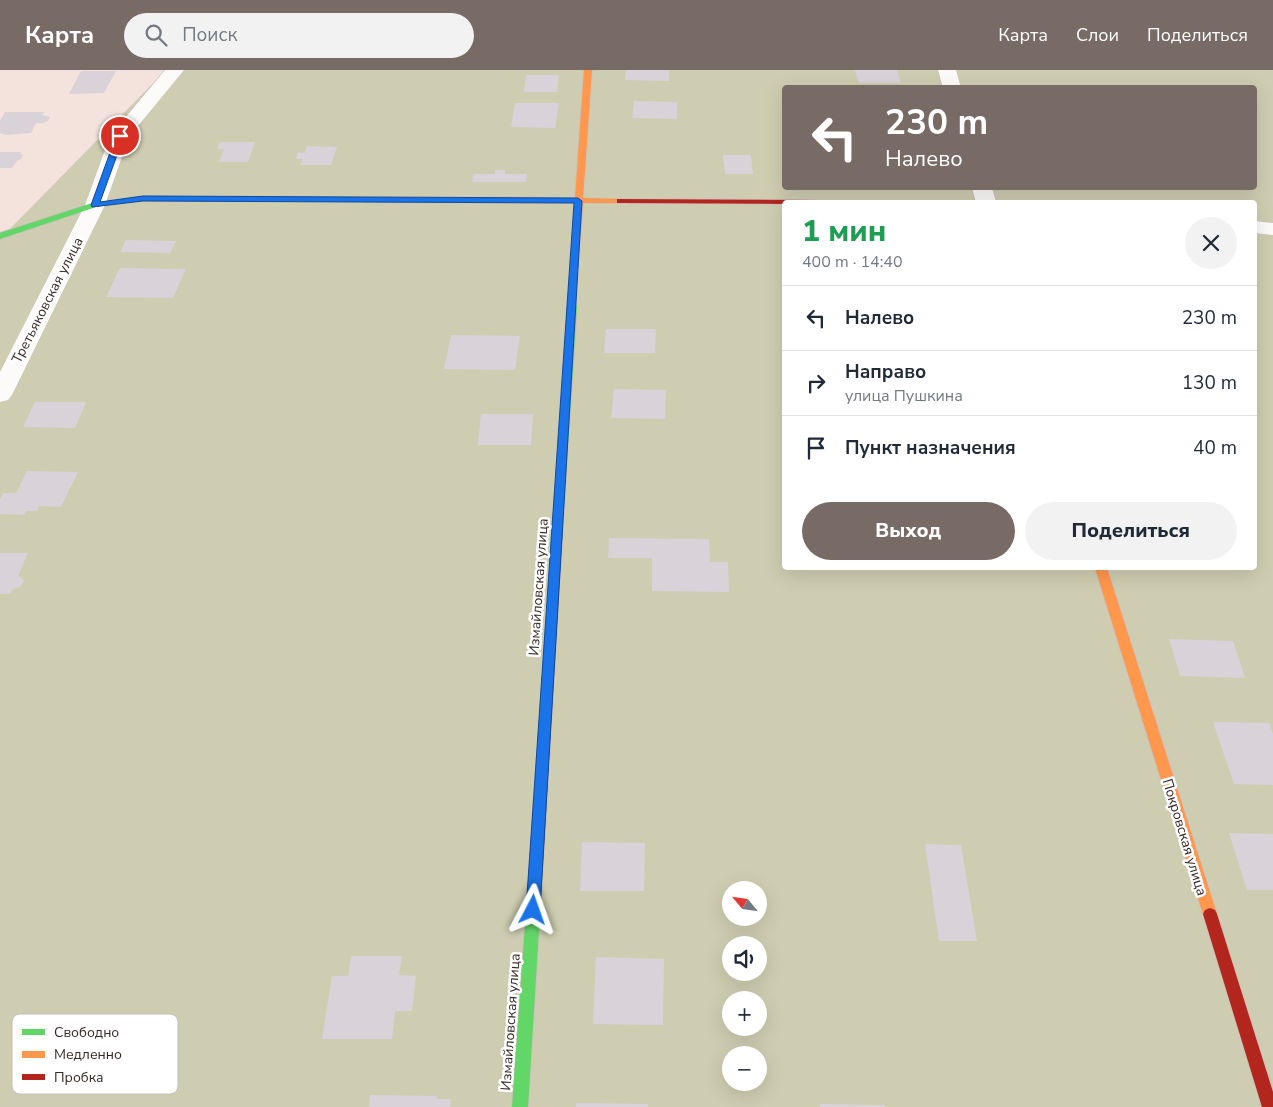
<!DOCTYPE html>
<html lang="ru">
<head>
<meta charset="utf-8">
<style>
	body { margin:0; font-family:"Nunito Sans",sans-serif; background:#f2f2f3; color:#1f2937; height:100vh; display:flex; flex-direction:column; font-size:19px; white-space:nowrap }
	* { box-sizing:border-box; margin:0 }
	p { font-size:16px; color:#747a83 }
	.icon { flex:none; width:28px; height:28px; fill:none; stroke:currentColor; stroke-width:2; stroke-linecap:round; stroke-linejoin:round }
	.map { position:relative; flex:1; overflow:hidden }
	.side { position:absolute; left:782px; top:130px; width:475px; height:370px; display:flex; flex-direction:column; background:#fff; border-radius:5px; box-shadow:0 5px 20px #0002 }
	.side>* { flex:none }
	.guide { position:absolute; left:782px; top:15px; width:475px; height:105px; border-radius:5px; box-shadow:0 5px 20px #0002; background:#786a65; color:#fff; overflow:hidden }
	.needle { width:32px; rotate:299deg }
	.buttons { position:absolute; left:722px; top:811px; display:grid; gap:10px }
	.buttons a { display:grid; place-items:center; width:45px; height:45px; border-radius:50%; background:#fff; box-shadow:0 5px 20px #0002; font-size:25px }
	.pin { position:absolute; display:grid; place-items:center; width:42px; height:42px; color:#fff; margin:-21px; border:2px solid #fff; border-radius:50%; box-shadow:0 1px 5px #0007 }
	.me { position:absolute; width:55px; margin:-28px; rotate:4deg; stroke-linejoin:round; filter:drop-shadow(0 0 4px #0008) }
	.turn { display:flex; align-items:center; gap:18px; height:105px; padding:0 20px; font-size:22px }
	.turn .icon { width:65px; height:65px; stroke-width:2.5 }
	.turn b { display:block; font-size:35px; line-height:42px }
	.round { display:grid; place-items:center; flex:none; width:52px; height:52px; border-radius:26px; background:#f2f2f3 }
	.headline { display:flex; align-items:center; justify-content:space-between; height:85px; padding:0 20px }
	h1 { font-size:30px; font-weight:800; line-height:38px; color:#1e9e55 }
	.primary-button { display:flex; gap:10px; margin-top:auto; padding:10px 20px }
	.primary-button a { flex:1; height:58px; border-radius:30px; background:#786a65; color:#fff; font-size:20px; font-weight:800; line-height:58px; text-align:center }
	.primary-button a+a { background:#f2f2f3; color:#1f2937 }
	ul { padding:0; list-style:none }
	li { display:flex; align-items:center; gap:15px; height:65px; padding:0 20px; border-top:1px solid #e0e1e3 }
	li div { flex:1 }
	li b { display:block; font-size:19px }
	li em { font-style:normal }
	header { display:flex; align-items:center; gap:30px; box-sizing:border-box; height:70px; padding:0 25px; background:#786a65; color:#fff }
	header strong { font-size:24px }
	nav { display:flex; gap:28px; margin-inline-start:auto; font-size:18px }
	.search { width:350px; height:45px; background:#f2f2f3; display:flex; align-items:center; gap:12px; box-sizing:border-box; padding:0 18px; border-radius:28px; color:#747a83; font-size:19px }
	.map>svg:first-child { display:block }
	.green { fill:#cecdb1; fill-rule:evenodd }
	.building { fill:#d9d2d9 }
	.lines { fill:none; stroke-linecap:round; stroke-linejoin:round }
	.street-casing { stroke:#cec0bb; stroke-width:1 }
	.fast-casing { stroke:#cec0bb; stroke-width:2 }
	.slow-casing { stroke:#cec0bb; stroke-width:2 }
	.jam-casing { stroke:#cec0bb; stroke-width:2 }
	.street { fill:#fdfbfa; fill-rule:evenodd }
	.fast { fill:#63d668; fill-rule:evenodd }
	.slow { fill:#ff974d; fill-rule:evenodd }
	.jam { fill:#b3261e; fill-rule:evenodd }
	.route { fill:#1a73e8; stroke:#114b97 }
	.labels { text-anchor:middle; stroke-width:5; stroke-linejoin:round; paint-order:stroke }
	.street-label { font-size:14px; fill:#362925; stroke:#fff }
	.key { fill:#fff; stroke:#c3bfbe; stroke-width:1 }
	.key-label { font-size:14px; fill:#362925 }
</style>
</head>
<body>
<header>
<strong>Карта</strong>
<div class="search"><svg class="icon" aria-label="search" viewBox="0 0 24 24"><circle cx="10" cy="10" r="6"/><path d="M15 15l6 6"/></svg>Поиск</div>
<nav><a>Карта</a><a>Слои</a><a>Поделиться</a></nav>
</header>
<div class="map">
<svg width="1273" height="1037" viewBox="0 0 1273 1037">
	<rect width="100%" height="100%" fill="#f4e2dc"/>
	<!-- green -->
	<path class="green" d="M 166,0 L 1273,0 L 1273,1037 L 0,1037 L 0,169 ZM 785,18 L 1255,18 L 1255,118 L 785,118 ZM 785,132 L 1255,132 L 1255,498 L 785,498 ZM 731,820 L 759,820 L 759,848 L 731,848 ZM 731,875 L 759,875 L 759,902 L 731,902 ZM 731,930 L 759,930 L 759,958 L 731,958 ZM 731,985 L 759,985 L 759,1012 L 731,1012 Z"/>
	<!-- building -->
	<g class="building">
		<polygon points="626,0 669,0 669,11 625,10"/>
		<polygon points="855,0 897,0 901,13 859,13"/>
		<polygon points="81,1 116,1 104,23 69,24"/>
		<polygon points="526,5 559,5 557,22 524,22"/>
		<polygon points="634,31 677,32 677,49 632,48"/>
		<polygon points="515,33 559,33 555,58 511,57"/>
		<polygon points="5,42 44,42 42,45 50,47 48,51 43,53 36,53 31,63 6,65 0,63 0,51"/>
		<polygon points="220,72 255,72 248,92 219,92 224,79 217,79"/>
		<polygon points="307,76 337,77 331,95 300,95 303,89 296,89 298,82 305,83"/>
		<polygon points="0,82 21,82 20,84 23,85 21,89 17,91 12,98 0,98"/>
		<polygon points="723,85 751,85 753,104 725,104"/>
		<polygon points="495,100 505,100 505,104 527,104 526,112 472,112 473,104 495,104"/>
		<polygon points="126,170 176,171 170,183 120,182"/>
		<polygon points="120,198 186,199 173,228 106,227"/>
		<polygon points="606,259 656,259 655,283 604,283"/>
		<polygon points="451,265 520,266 515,300 444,299"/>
		<polygon points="614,319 666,320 665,349 611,348"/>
		<polygon points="35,332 86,332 75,358 23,357"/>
		<polygon points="481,344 533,344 531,375 478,375"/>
		<polygon points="27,401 78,402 61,437 39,436 37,441 26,441 24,445 0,444 0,429 3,423 16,423"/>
		<polygon points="609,468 709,469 710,492 728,492 729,522 652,521 652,488 608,488"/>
		<polygon points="0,483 28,483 18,506 24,510 21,516 12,520 11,524 0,524"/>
		<polygon points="1169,569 1233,571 1245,608 1180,606"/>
		<polygon points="1213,652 1269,653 1273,664 1273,715 1234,714"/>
		<polygon points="1229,763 1273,764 1273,820 1247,820"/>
		<polygon points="582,772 645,773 644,821 580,821"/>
		<polygon points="925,774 961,775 977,871 939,871"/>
		<polygon points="351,886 402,886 399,905 416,906 412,941 395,941 392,969 322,969 332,906 348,906"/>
		<polygon points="596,887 664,889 663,955 593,954"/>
		<polygon points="370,1025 437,1026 437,1029 451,1029 450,1037 369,1037"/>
		<polygon points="576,1033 648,1034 648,1037 576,1037"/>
		<polygon points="820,1034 885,1035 885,1037 820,1037"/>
	</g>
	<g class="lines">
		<!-- street casing -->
		<g class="street-casing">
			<g id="street">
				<polygon points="165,0 184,0 129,67 105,135 12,325 8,330 0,332 0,302 85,135 110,66"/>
				<polygon points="938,0 956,0 961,18 943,18"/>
				<polygon points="972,118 992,118 996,132 976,132"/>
				<polygon points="1255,151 1273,153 1273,165 1255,163"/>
			</g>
		</g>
		<!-- fast casing -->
		<g class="fast-casing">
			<g id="fast">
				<polygon points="143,126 311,127 315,129 311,131 143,130 96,137 0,169 0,163 92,133"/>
				<polygon points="572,233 577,236 563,454 558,458 553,454 567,236"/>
				<polygon points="534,821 539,823 541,827 528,1037 512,1037 527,827 529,823"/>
			</g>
		</g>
		<!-- slow casing -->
		<g class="slow-casing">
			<g id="slow">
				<polygon points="584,0 592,0 583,128 620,129 624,131 620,133 583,133 575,238 569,238 567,236 575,133 311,131 307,129 311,127 575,128"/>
				<polygon points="1095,498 1107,498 1217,844 1215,848 1210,850 1205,848 1203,844"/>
			</g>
		</g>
		<!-- jam casing -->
		<g class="jam-casing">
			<g id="jam">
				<polygon points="617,129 814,130 818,132 785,132 785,134 620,133 617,133"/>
				<polygon points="558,450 563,454 541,827 539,831 534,833 529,831 527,827 553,454"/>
				<polygon points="1210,838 1215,840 1217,844 1273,1022 1273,1037 1262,1037 1203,844 1205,840"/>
			</g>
		</g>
		<!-- street -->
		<use href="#street" class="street"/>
		<!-- fast -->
		<use href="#fast" class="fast"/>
		<!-- slow -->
		<use href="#slow" class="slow"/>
		<!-- jam -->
		<use href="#jam" class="jam"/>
	</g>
	<!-- route -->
	<polygon class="route" points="120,63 124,66 100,132 143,126 578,128 582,131 540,840 538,844 533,846 528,844 526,840 574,133 143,131 92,137 91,135 116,66"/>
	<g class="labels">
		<!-- street labels -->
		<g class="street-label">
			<text transform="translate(47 230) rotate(-63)" y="5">Третьяковская улица</text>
			<text transform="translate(538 517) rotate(-86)" y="5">Измайловская улица</text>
			<text transform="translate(1185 767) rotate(73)" y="5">Покровская улица</text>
			<text transform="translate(510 952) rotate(-86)" y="5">Измайловская улица</text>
		</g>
	</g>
	<!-- legend -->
	<rect x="12" y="944" width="166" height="80" rx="8" class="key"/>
	<rect x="22" y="959" width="23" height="6" fill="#63d668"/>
	<rect x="22" y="981" width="23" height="7" fill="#ff974d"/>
	<rect x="22" y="1004" width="23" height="6" fill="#b3261e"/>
	<g class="key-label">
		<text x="54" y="967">Свободно</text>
		<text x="54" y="989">Медленно</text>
		<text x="54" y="1012">Пробка</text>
	</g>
</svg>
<div class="buttons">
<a><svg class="needle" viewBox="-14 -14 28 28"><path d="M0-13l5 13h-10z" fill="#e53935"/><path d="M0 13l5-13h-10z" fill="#747a83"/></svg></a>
<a><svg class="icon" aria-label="sound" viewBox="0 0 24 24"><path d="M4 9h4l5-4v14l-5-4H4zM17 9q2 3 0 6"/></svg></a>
<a>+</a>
<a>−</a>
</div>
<div class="pin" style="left:120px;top:66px;background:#d93025"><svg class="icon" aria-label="arrive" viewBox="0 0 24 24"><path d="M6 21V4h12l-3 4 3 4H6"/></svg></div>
<svg class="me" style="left:533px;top:840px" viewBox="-20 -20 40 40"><path d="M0-17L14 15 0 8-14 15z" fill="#1a73e8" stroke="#fff" stroke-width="4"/></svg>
<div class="guide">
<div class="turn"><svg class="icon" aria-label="left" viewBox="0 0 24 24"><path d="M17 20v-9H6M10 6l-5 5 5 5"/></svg><div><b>230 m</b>Налево</div></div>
</div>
<section class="side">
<div class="headline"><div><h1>1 мин</h1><p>400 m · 14:40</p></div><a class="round"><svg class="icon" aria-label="close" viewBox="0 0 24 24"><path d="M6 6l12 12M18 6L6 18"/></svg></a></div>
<ul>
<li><svg class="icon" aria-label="left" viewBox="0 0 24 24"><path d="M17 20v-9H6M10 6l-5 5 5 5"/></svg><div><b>Налево</b></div><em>230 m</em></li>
<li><svg class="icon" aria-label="right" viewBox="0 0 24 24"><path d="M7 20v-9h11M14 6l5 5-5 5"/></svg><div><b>Направо</b><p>улица Пушкина</p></div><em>130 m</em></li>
<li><svg class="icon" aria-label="arrive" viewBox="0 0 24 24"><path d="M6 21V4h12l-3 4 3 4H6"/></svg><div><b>Пункт назначения</b></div><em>40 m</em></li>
</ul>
<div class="primary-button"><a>Выход</a><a>Поделиться</a></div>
</section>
</div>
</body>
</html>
